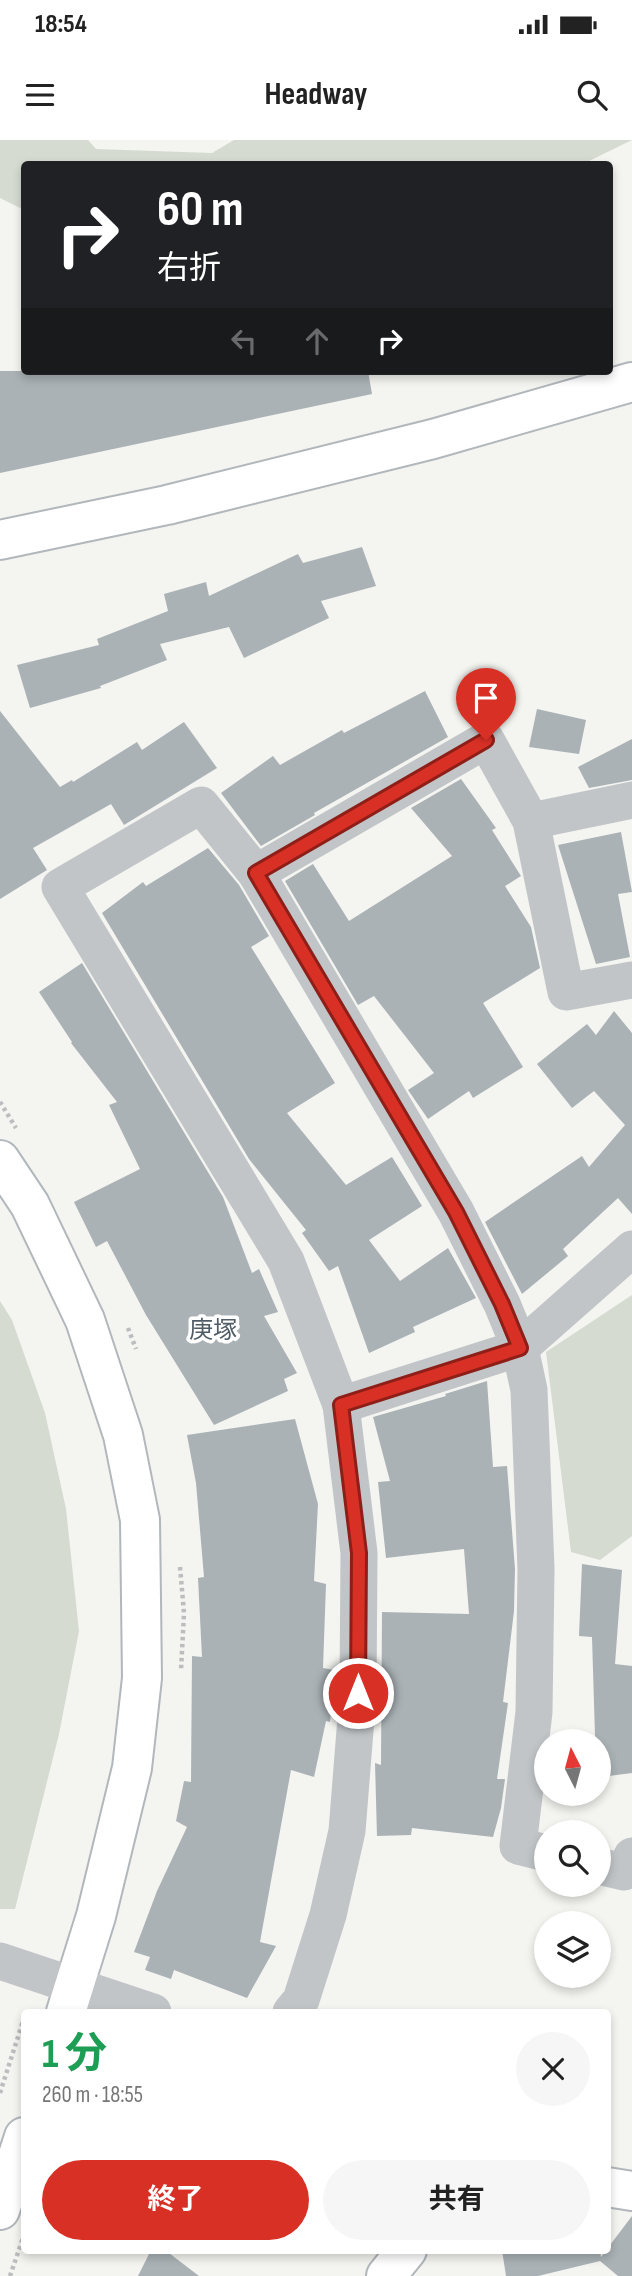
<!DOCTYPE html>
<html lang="ja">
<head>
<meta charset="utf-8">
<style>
	body { margin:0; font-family:"Sofia Sans Condensed","Noto Sans JP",sans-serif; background:#f6f6f6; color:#222; height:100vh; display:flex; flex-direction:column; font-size:26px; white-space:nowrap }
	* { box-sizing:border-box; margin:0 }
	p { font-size:23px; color:#767676 }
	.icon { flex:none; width:38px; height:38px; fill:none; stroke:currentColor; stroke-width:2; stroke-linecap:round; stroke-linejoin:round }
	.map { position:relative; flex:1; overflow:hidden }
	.sheet { position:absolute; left:21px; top:1869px; width:590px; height:245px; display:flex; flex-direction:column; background:#fff; border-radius:7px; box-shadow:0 4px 10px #0003 }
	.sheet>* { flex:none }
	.banner { position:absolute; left:21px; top:21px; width:592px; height:214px; border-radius:7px; box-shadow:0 4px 10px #0003; background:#202124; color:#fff; overflow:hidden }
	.needle { width:46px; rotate:354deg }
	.tools { position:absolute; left:534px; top:1589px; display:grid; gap:14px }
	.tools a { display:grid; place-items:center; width:77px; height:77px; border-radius:50%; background:#fff; box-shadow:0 4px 10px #0003; font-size:35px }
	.pin { position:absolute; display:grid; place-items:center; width:60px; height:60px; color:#fff; margin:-72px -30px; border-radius:50% 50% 50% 0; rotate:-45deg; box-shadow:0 0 7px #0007 }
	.pin .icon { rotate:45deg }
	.me { position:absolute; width:77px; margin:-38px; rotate:0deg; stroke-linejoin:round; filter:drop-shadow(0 0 5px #0008) }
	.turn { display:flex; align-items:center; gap:24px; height:147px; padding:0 21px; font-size:32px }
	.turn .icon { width:91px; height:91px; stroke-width:2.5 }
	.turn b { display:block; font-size:49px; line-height:60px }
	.lanes { display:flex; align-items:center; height:66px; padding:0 21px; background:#0003; justify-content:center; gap:35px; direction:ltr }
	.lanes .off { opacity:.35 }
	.round { display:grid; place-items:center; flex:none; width:74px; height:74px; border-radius:37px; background:#f6f6f6 }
	.summary { display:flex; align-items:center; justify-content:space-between; height:119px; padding:0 21px }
	h1 { font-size:42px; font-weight:700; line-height:52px; color:#1e9e55 }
	.cta { display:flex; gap:14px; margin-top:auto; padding:14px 21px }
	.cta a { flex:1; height:80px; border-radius:42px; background:#d93025; color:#fff; font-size:28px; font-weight:700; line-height:80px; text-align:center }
	.cta a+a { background:#f6f6f6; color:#222 }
	.status { display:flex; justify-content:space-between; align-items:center; height:49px; padding:0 35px; background:#fff; direction:ltr }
	.status svg { height:19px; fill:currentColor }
	header { display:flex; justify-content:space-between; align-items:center; height:91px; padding:0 21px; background:#fff; font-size:32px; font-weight:700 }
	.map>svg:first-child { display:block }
	.green { fill:#d5dbd1 }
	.building { fill:#aab2b6 }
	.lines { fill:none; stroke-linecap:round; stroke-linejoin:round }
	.secondary-casing { stroke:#b1b7bb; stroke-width:42 }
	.path { stroke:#bbbdbf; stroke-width:4.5; stroke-dasharray:3.5 3.5; stroke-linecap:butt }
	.street { stroke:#c1c5c8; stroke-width:37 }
	.secondary { stroke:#fff; stroke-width:38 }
	.route-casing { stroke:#8d1f18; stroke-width:18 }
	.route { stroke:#d93025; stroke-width:12 }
	.labels { text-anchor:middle; stroke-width:7; stroke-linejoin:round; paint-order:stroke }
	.quarter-label { font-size:24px; fill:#515d66; stroke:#fff }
</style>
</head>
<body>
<div class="status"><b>18:54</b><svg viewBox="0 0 49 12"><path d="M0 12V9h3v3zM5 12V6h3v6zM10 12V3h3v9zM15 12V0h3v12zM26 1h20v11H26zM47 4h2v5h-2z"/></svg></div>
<header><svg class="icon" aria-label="menu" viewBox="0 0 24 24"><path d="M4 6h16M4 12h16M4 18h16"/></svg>Headway<svg class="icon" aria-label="search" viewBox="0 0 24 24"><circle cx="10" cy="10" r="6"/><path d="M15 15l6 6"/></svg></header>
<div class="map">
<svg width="632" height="2136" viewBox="0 0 632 2136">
	<rect width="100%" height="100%" fill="#f4f4f0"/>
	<!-- green -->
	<g class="green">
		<polygon points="0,0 88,0 96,9 212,13 234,0 632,0 583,24 24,24 24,70 0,58"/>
		<polygon points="632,1155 632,1396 600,1420 571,1412 546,1212"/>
		<polygon points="0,1161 12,1180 45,1273 66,1369 79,1491 59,1594 15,1769 0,1769"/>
	</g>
	<!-- building -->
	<g class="building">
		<polygon points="0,231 368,231 372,254 0,333"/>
		<polygon points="362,407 376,446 321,461 329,478 244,518 229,487 160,504 167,520 100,546 101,548 30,568 17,525 99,505 97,499 168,471 164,454 206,442 209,456 298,414 303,423"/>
		<polygon points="425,551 448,597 314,673 315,675 261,706 221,653 273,616 280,625 342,590 344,593"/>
		<polygon points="537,569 586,580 579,614 529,607"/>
		<polygon points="0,571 60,647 72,640 73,642 137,602 142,610 184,582 217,628 124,685 111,664 33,708 47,730 0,759"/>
		<polygon points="632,599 632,640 589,648 578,627"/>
		<polygon points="461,639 496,688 492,690 521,736 505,746 531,787 540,828 483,863 523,927 473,958 469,951 428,979 408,950 434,933 374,856 358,865 285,741 313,724 349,781 452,716 411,668"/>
		<polygon points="621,692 632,752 618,754 630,817 596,824 558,705"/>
		<polygon points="208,708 239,745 269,796 251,807 335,943 287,973 346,1045 392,1017 422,1066 369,1100 400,1141 448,1108 476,1158 413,1187 415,1192 369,1213 338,1126 329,1131 302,1093 306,1090 249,1019 102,773 143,742 146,746"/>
		<polygon points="82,823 223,1057 252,1133 259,1129 278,1172 264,1176 297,1233 284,1239 288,1251 214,1285 146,1175 107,1101 96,1107 74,1062 140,1029 109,965 117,962 71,903 72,902 39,852"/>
		<polygon points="614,871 632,893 632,1074 618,1058 563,1109 568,1116 522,1154 485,1082 582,1016 589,1027 625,985 594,951 572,968 537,924 587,884 596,895"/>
		<polygon points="487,1241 493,1327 507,1326 515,1429 514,1471 503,1562 508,1563 497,1639 505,1639 501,1668 493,1697 412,1688 411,1695 377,1696 375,1623 381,1625 382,1472 469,1474 464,1409 386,1418 378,1342 390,1341 373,1277 446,1256 445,1254"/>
		<polygon points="295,1279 318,1364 314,1441 326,1444 323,1528 334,1530 330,1582 326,1581 314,1637 291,1630 260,1802 276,1806 247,1858 174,1830 171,1839 145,1830 150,1817 134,1812 157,1751 187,1687 176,1681 184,1641 191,1642 192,1516 202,1517 198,1438 204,1437 196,1343 187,1295"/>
		<polygon points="582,1424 622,1430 615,1524 632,1526 632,1633 601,1637 598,1601 596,1601 595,1596 592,1497 579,1496"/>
		<polygon points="632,2076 632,2136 618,2136 600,2121 538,2136 506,2136 502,2110 600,2110 601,2117"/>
		<polygon points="151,2110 165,2110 199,2136 138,2136"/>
	</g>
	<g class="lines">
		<!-- secondary casing -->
		<g class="secondary-casing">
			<g id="secondary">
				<polyline points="0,400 167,365 433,299 632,242"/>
				<polyline points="0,1020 30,1065 85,1180 123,1295 140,1380 142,1538 132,1628 96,1776 66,1872"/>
				<polyline points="607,2047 632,2051"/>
				<polyline points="0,2070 24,1997"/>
				<polyline points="386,2136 407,2110"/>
			</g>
		</g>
		<!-- path -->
		<g class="path">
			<polyline points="0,962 16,988"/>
			<polyline points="128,1188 136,1209"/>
			<polyline points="180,1427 184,1473 181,1530"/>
			<polyline points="0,1953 24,1878"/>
			<polyline points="10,2136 23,2098"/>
		</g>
		<!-- street -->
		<g class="street">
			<polyline points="531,681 632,660"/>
			<polyline points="256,733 486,600 531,681 566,852 632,840"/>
			<polyline points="341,1265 520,1208 632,1109"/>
			<polyline points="598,1726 624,1732 632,1716"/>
			<polyline points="0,1821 153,1872"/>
			<polyline points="291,1872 301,1860 328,1775 347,1691 358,1553 359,1413 341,1265 286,1121 60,747 201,665 256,733 456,1072 502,1164 520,1208 529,1250 536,1429 534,1572 518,1706 546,1713"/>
		</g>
		<!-- secondary -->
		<use href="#secondary" class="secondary"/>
	</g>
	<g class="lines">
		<!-- route casing -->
		<g class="route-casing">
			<polyline id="route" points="358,1553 359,1413 341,1265 520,1208 502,1164 456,1072 256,733 486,600"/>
		</g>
		<!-- route -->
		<use href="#route" class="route"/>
	</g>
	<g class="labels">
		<!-- quarter labels -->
		<g class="quarter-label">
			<text x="213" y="1198">庚塚</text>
		</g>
	</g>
</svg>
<div class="tools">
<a><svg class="needle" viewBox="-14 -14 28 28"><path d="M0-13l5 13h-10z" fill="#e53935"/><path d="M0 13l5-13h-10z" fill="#767676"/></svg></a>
<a><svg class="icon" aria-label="search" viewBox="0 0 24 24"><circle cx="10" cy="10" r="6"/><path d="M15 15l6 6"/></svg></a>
<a><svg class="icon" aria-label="layers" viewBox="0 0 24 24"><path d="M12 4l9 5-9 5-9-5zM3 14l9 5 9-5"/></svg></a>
</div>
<div class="pin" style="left:486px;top:600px;background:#d93025"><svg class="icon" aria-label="arrive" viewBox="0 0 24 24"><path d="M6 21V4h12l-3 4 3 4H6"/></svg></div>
<svg class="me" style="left:358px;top:1553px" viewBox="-20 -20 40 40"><circle r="17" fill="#d93025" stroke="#fff" stroke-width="3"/><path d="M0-11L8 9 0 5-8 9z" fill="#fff"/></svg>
<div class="banner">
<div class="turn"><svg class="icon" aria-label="right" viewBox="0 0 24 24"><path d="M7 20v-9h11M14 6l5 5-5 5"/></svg><div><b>60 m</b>右折</div></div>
<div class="lanes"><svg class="icon off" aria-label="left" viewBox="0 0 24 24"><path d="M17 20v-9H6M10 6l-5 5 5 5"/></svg><svg class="icon off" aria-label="ahead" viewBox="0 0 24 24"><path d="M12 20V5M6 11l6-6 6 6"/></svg><svg class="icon" aria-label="right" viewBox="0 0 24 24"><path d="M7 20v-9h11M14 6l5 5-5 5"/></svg></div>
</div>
<section class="sheet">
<div class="summary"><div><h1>1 分</h1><p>260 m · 18:55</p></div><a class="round"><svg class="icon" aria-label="close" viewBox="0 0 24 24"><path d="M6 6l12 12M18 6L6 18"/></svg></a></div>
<div class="cta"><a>終了</a><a>共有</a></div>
</section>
</div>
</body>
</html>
